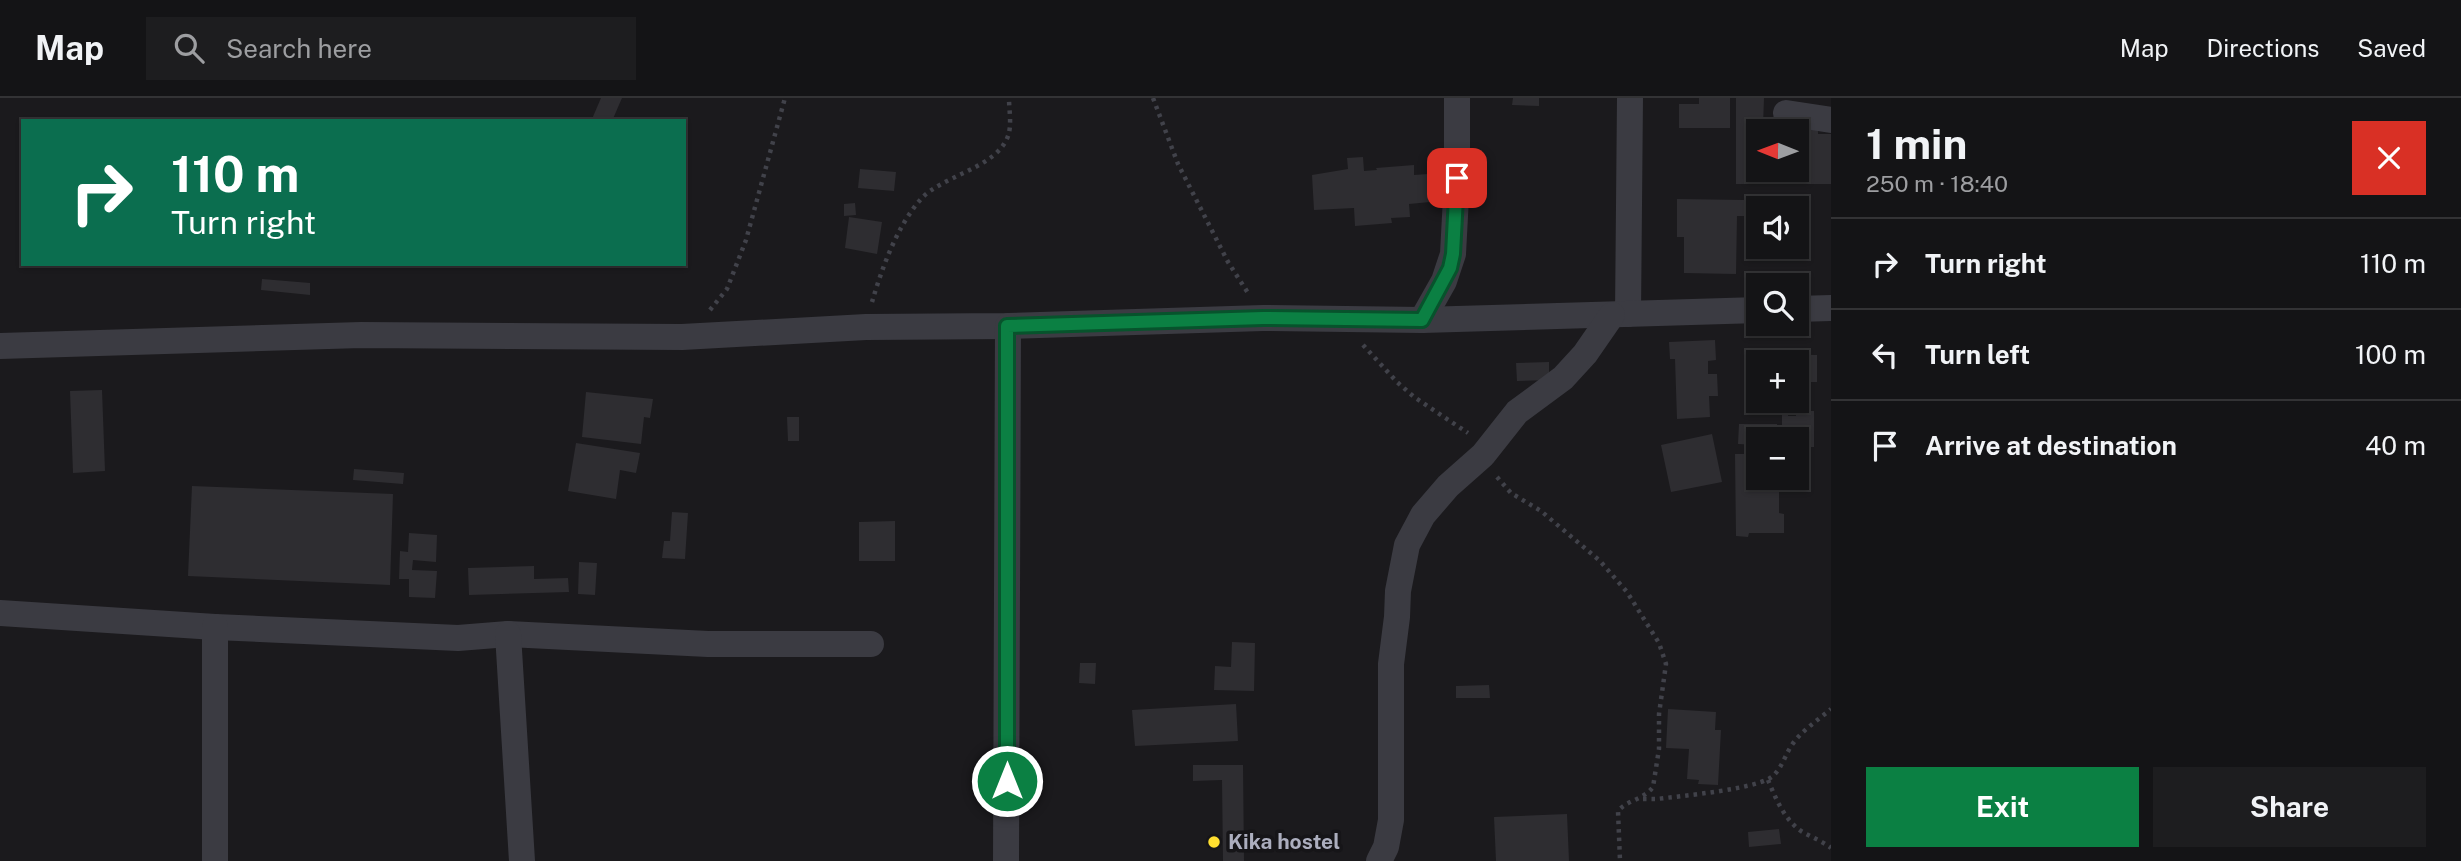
<!DOCTYPE html>
<html lang="en">
<head>
<meta charset="utf-8">
<style>
	body { margin:0; font-family:"Public Sans",sans-serif; background:#1d1d1f; color:#f1f3f6; height:100vh; display:flex; flex-direction:column; font-size:26px; white-space:nowrap }
	* { box-sizing:border-box; margin:0 }
	p { font-size:23px; color:#9d9ea1 }
	.icon { flex:none; width:38px; height:38px; fill:none; stroke:currentColor; stroke-width:2; stroke-linecap:round; stroke-linejoin:round }
	.map { position:relative; flex:1; overflow:hidden }
	.side { display:flex; flex-direction:column; background:#141416; width:630px }
	.side>* { flex:none }
	.guide { position:absolute; left:21px; top:21px; width:665px; height:147px; border-radius:0px; box-shadow:0 2px 5px #0004,0 0 0 2px #333335; background:#0b6e4f; color:#fff; overflow:hidden }
	.needle { width:46px; rotate:271deg }
	.fabs { position:absolute; left:1746px; top:21px; display:grid; gap:14px }
	.fabs a { display:grid; place-items:center; width:63px; height:63px; border-radius:0px; background:#141416; box-shadow:0 2px 5px #0004,0 0 0 2px #333335; font-size:35px }
	.pin { position:absolute; display:grid; place-items:center; width:60px; height:60px; color:#fff; margin:-30px; border-radius:14px; box-shadow:0 4px 10px #0006 }
	.me { position:absolute; width:77px; margin:-38px; rotate:0deg; stroke-linejoin:round; filter:drop-shadow(0 0 5px #0008) }
	.turn { display:flex; align-items:center; gap:24px; height:147px; padding:0 35px; font-size:32px }
	.turn .icon { width:91px; height:91px; stroke-width:2.5 }
	.turn b { display:block; font-size:49px; line-height:60px }
	.round { display:grid; place-items:center; flex:none; width:74px; height:74px; border-radius:0px; background:#1d1d1f }
	.head { display:flex; align-items:center; justify-content:space-between; height:119px; padding:0 35px }
	h1 { font-size:42px; font-weight:700; line-height:52px }
	.button { display:flex; gap:14px; margin-top:auto; padding:14px 35px }
	.button a { flex:1; height:80px; border-radius:0px; background:#0b8043; color:#fff; font-size:28px; font-weight:700; line-height:80px; text-align:center }
	.button a+a { background:#1d1d1f; color:#f1f3f6 }
	ul { padding:0; list-style:none }
	li { display:flex; align-items:center; gap:21px; height:91px; padding:0 35px; border-top:2px solid #333335 }
	li div { flex:1 }
	li b { display:block; font-size:26px }
	li em { font-style:normal }
	header { display:flex; align-items:center; gap:42px; box-sizing:border-box; height:98px; padding:0 35px; background:#141416; border-bottom:2px solid #333335 }
	header strong { font-size:33px }
	nav { display:flex; gap:38px; margin-inline-start:auto; font-size:24px }
	.search { width:490px; height:63px; background:#1d1d1f; display:flex; align-items:center; gap:18px; box-sizing:border-box; padding:0 24px; border-radius:0px; color:#9d9ea1; font-size:26px }
	main { display:flex; flex:1; min-height:0 }
	.map>svg:first-child { display:block }
	.building { fill:#2e2d31; fill-rule:evenodd }
	.lines { fill:none; stroke-linecap:round; stroke-linejoin:round }
	.path { stroke:#41424a; stroke-width:4.5; stroke-dasharray:3.5 5; stroke-linecap:butt }
	.minor { stroke:#3b3b42; stroke-width:26 }
	.route-casing { stroke:#07532c; stroke-width:18 }
	.route { stroke:#0b8043; stroke-width:12 }
	.poi-dot { fill:#ffdf30; stroke:#161518; stroke-width:2.5 }
	.labels { text-anchor:middle; stroke-width:7; stroke-linejoin:round; paint-order:stroke }
	.poi-label { font-size:21px; font-weight:bold; fill:#acaebe; stroke:#161518; text-anchor:start }
</style>
</head>
<body>
<header>
<strong>Map</strong>
<div class="search"><svg class="icon" aria-label="search" viewBox="0 0 24 24"><circle cx="10" cy="10" r="6"/><path d="M15 15l6 6"/></svg>Search here</div>
<nav><a>Map</a><a>Directions</a><a>Saved</a></nav>
</header>
<main>
<div class="map">
<svg width="1831" height="763" viewBox="0 0 1831 763">
	<rect width="100%" height="100%" fill="#1b1a1d"/>
	<!-- building -->
	<g class="building">
		<polygon points="601,0 622,0 612,23 592,21"/>
		<polygon points="1513,0 1539,0 1539,8 1512,7"/>
		<polygon points="1699,0 1730,0 1730,30 1679,30 1679,6 1699,6"/>
		<path d="M 1736,0 L 1764,0 L 1763,28 L 1818,29 L 1818,36 L 1831,36 L 1831,86 L 1736,86 ZM 1759,33 L 1797,33 L 1797,72 L 1759,72 Z"/>
		<polygon points="1363,59 1364,73 1377,72 1376,70 1414,67 1414,77 1428,76 1430,104 1409,106 1410,119 1391,120 1392,125 1355,128 1354,110 1314,112 1312,77 1348,71 1347,60"/>
		<polygon points="860,71 896,74 894,93 858,90"/>
		<polygon points="1677,101 1744,102 1744,118 1737,118 1736,176 1684,175 1684,139 1677,139"/>
		<polygon points="855,105 856,117 844,118 844,106"/>
		<polygon points="849,119 882,124 877,156 845,150"/>
		<polygon points="262,181 310,185 310,197 261,192"/>
		<polygon points="1715,242 1716,262 1708,263 1708,276 1717,276 1718,298 1709,298 1710,319 1677,321 1675,261 1670,261 1669,244"/>
		<polygon points="1758,256 1817,257 1817,284 1810,284 1810,308 1787,307 1787,303 1797,303 1797,264 1758,264"/>
		<polygon points="1549,264 1549,282 1517,283 1516,265"/>
		<polygon points="1759,267 1759,287 1755,286 1754,269"/>
		<polygon points="102,292 105,373 73,375 70,293"/>
		<polygon points="586,294 653,301 650,320 644,319 641,346 582,339"/>
		<polygon points="1782,313 1788,313 1788,318 1796,318 1796,313 1814,313 1814,349 1797,349 1797,341 1781,341 1781,338 1791,337 1791,327 1782,327"/>
		<polygon points="787,319 799,319 799,343 788,343"/>
		<polygon points="1739,326 1777,326 1777,341 1759,341 1759,347 1738,346"/>
		<polygon points="1712,336 1722,384 1671,394 1661,347"/>
		<polygon points="576,345 640,355 636,375 620,372 616,401 568,393"/>
		<polygon points="1735,356 1759,356 1759,380 1779,380 1779,415 1784,416 1784,435 1749,435 1748,439 1736,438"/>
		<polygon points="354,371 404,375 403,386 353,382"/>
		<polygon points="192,388 393,396 390,487 188,478"/>
		<polygon points="672,414 688,415 685,461 662,460 664,443 670,443"/>
		<polygon points="895,423 895,463 859,463 859,424"/>
		<polygon points="409,435 437,437 436,464 413,462 412,472 437,473 435,500 409,499 409,481 399,481 400,453 408,454"/>
		<polygon points="579,464 597,465 595,497 578,496"/>
		<polygon points="534,468 534,481 568,480 569,494 469,497 468,470"/>
		<polygon points="1232,544 1255,545 1254,593 1214,592 1215,568 1231,569"/>
		<polygon points="1080,565 1096,565 1095,586 1079,585"/>
		<polygon points="1489,587 1490,600 1456,600 1456,588"/>
		<polygon points="1236,606 1238,643 1135,648 1132,612"/>
		<polygon points="1668,611 1716,614 1715,632 1721,632 1718,687 1698,686 1699,682 1687,681 1689,651 1666,650"/>
		<polygon points="1193,667 1243,667 1244,763 1223,763 1222,682 1193,683"/>
		<polygon points="1567,716 1569,763 1496,763 1494,719"/>
		<polygon points="1779,731 1781,746 1749,749 1748,734"/>
	</g>
	<g class="lines">
		<!-- path -->
		<g class="path">
			<polyline points="1153,0 1178,66 1228,164 1248,195"/>
			<path d="M 872,204 C 882,170 897,128 921,101 C 941,78 997,70 1008,38 C 1012,27 1009,12 1009,0"/>
			<polyline points="710,212 727,191 746,142 785,0"/>
			<polyline points="1363,247 1397,284 1414,299 1468,335"/>
			<path d="M 1497,379 L 1511,395 L 1541,413 L 1600,463 L 1627,494 L 1659,545 L 1666,566 L 1659,616 L 1659,651 L 1653,689 C 1643,702 1627,702 1618,713 L 1620,763"/>
			<path d="M 1768,682 C 1776,701 1784,721 1801,733 C 1811,739 1822,743 1831,750"/>
			<path d="M 1643,701 L 1657,701 C 1679,698 1762,691 1774,677 C 1783,668 1786,654 1794,644 C 1804,631 1818,622 1831,611"/>
		</g>
		<!-- minor -->
		<g class="minor">
			<polyline points="1786,15 1831,22"/>
			<polyline points="1797,211 1831,210"/>
			<polyline points="1628,216 1630,0"/>
			<polyline points="1422,222 1444,183 1453,156 1457,80 1457,0"/>
			<polyline points="0,248 361,237 682,239 866,229 1008,228 1263,220 1422,222 1759,212"/>
			<polyline points="0,515 215,529 458,540 508,536 708,546 871,546"/>
			<polyline points="508,536 522,763"/>
			<polyline points="215,763 215,529"/>
			<polyline points="1006,763 1008,228"/>
			<polyline points="1379,763 1386,749 1391,722 1391,566 1397,519 1398,493 1407,447 1423,417 1448,388 1483,357 1517,314 1563,280 1585,256 1612,217"/>
		</g>
	</g>
	<g class="lines">
		<!-- route casing -->
		<g class="route-casing">
			<polyline id="route" points="1007,683 1007,228 1263,220 1422,222 1450,170 1453,156 1457,80"/>
		</g>
		<!-- route -->
		<use href="#route" class="route"/>
	</g>
	<!-- markers -->
	<circle class="poi-dot" cx="1214" cy="744" r="7"/>
	<g class="labels">
		<!-- poi labels -->
		<g class="poi-label">
			<text x="1228" y="751">Kika hostel</text>
		</g>
	</g>
</svg>
<div class="fabs">
<a><svg class="needle" viewBox="-14 -14 28 28"><path d="M0-13l5 13h-10z" fill="#e53935"/><path d="M0 13l5-13h-10z" fill="#9d9ea1"/></svg></a>
<a><svg class="icon" aria-label="sound" viewBox="0 0 24 24"><path d="M4 9h4l5-4v14l-5-4H4zM17 9q2 3 0 6"/></svg></a>
<a><svg class="icon" aria-label="search" viewBox="0 0 24 24"><circle cx="10" cy="10" r="6"/><path d="M15 15l6 6"/></svg></a>
<a>+</a>
<a>−</a>
</div>
<div class="pin" style="left:1457px;top:80px;background:#d93025"><svg class="icon" aria-label="arrive" viewBox="0 0 24 24"><path d="M6 21V4h12l-3 4 3 4H6"/></svg></div>
<svg class="me" style="left:1007px;top:683px" viewBox="-20 -20 40 40"><circle r="17" fill="#0b8043" stroke="#fff" stroke-width="3"/><path d="M0-11L8 9 0 5-8 9z" fill="#fff"/></svg>
<div class="guide">
<div class="turn"><svg class="icon" aria-label="right" viewBox="0 0 24 24"><path d="M7 20v-9h11M14 6l5 5-5 5"/></svg><div><b>110 m</b>Turn right</div></div>
</div>
</div>
<section class="side">
<div class="head"><div><h1>1 min</h1><p>250 m · 18:40</p></div><a class="round" style="background:#d93025;color:#fff"><svg class="icon" aria-label="close" viewBox="0 0 24 24"><path d="M6 6l12 12M18 6L6 18"/></svg></a></div>
<ul>
<li><svg class="icon" aria-label="right" viewBox="0 0 24 24"><path d="M7 20v-9h11M14 6l5 5-5 5"/></svg><div><b>Turn right</b></div><em>110 m</em></li>
<li><svg class="icon" aria-label="left" viewBox="0 0 24 24"><path d="M17 20v-9H6M10 6l-5 5 5 5"/></svg><div><b>Turn left</b></div><em>100 m</em></li>
<li><svg class="icon" aria-label="arrive" viewBox="0 0 24 24"><path d="M6 21V4h12l-3 4 3 4H6"/></svg><div><b>Arrive at destination</b></div><em>40 m</em></li>
</ul>
<div class="button"><a>Exit</a><a>Share</a></div>
</section>
</main>
</body>
</html>
